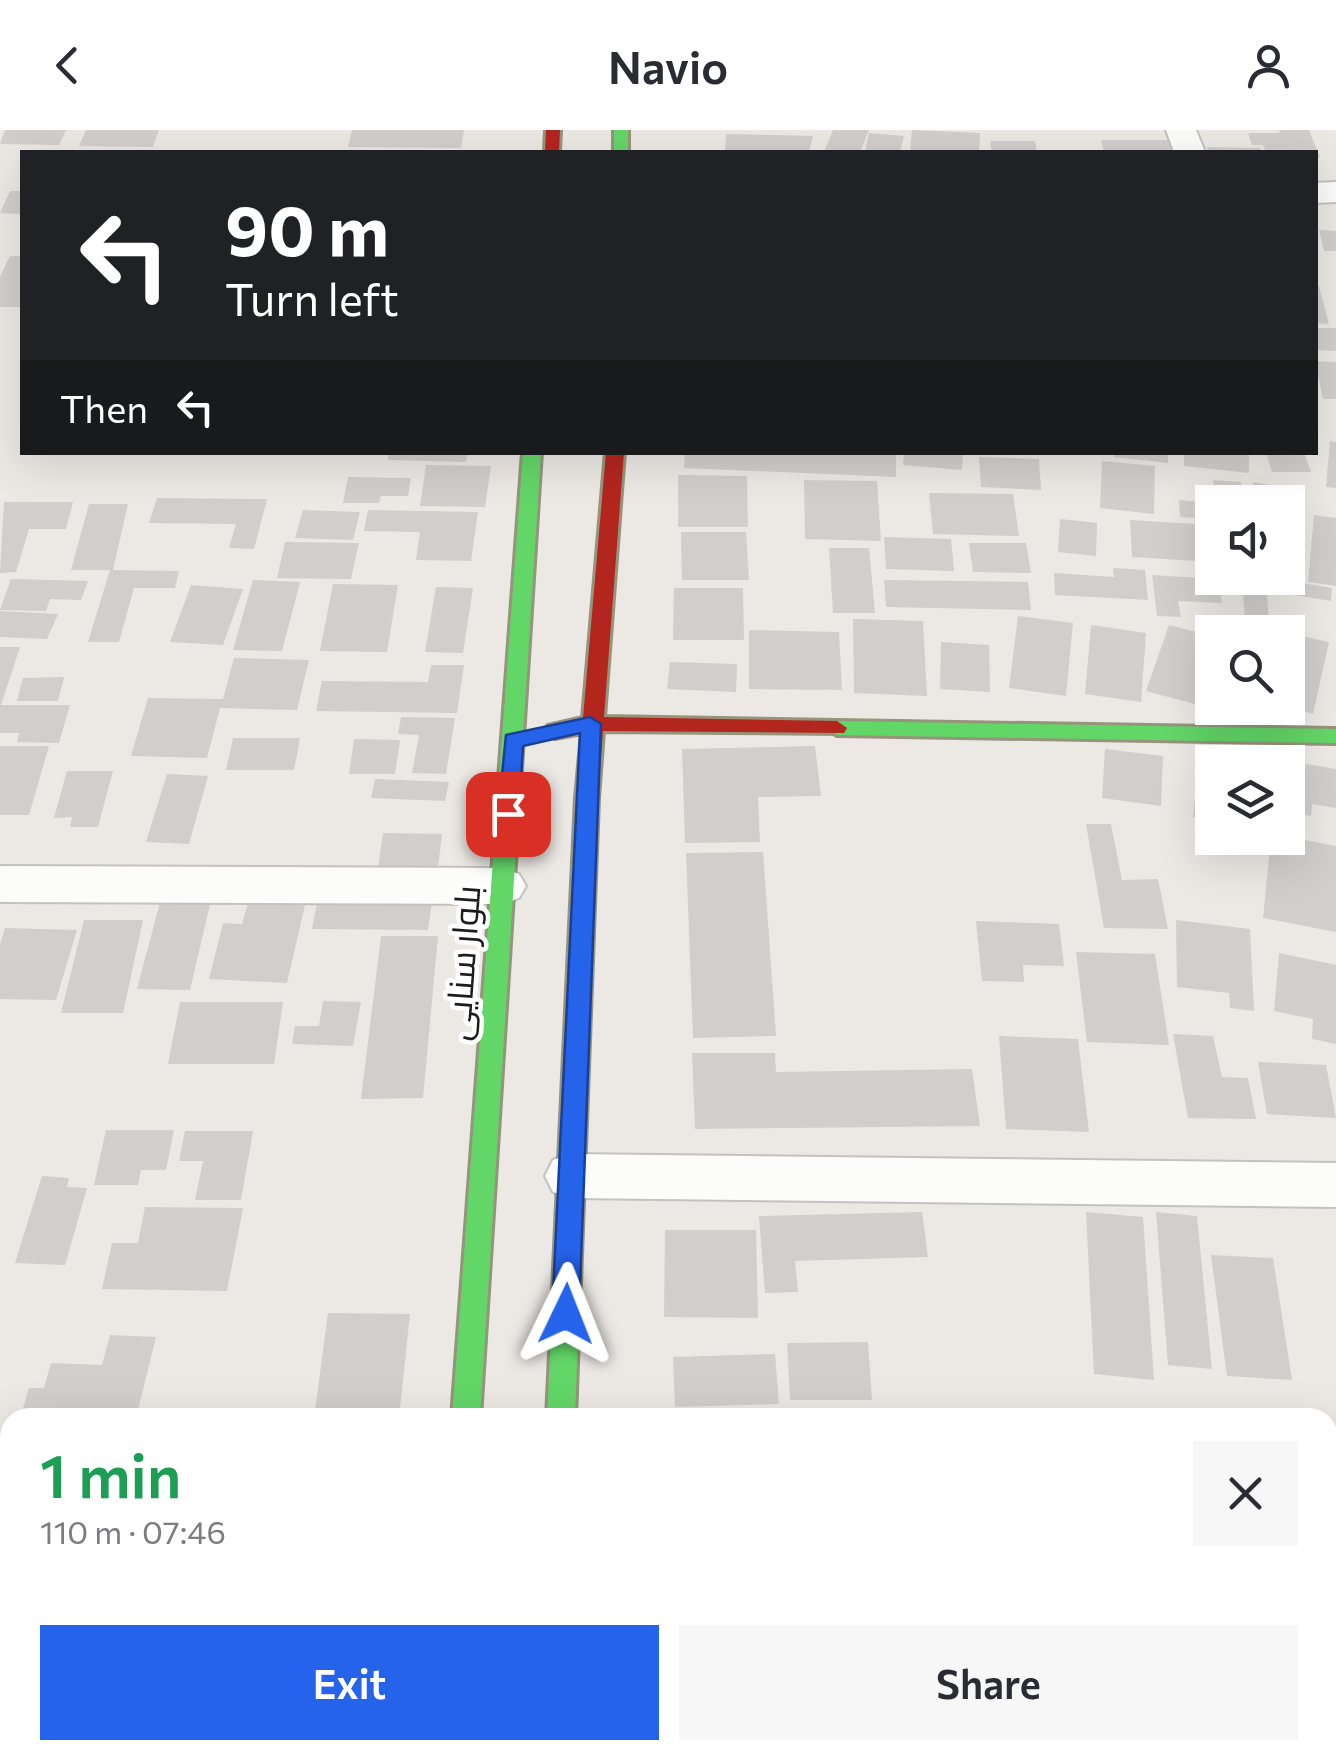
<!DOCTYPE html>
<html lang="en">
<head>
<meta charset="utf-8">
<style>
	body { margin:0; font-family:Commissioner,Cairo,sans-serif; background:#f7f7f7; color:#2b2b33; height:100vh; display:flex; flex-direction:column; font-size:38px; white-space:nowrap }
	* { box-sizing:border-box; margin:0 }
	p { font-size:32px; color:#7c7c81 }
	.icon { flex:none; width:55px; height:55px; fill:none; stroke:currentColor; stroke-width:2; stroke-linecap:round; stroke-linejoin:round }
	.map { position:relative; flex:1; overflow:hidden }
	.drawer { position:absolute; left:0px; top:1278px; width:1338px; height:352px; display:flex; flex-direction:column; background:#fff; border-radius:30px 30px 0 0; box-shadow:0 10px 40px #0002 }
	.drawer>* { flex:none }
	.guide { position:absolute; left:20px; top:20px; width:1298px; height:305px; border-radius:0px; box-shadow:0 10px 40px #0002; background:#202124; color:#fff; overflow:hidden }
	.fabs { position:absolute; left:1195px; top:355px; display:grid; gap:20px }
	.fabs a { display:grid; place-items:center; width:110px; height:110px; border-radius:0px; background:#fff; box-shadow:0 10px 40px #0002; font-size:50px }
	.pin { position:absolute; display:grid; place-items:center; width:85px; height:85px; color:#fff; margin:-42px; border-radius:20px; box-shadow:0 5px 15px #0006 }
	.me { position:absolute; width:110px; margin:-55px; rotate:2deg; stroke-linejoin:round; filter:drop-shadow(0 0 8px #0008) }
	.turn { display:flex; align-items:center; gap:35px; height:210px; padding:0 40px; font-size:45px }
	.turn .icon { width:130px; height:130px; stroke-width:2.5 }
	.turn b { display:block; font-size:70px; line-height:85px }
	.then { display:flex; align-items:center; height:95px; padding:0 40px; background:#0003; gap:20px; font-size:38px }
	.round { display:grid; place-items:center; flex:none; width:105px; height:105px; border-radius:0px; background:#f7f7f7 }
	.head { display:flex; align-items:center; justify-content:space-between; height:170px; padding:0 40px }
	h1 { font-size:60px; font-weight:600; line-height:75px; color:#1e9e55 }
	.cta { display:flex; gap:20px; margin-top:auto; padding:20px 40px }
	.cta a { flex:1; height:115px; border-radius:0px; background:#2563eb; color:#fff; font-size:40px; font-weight:600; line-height:115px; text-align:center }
	.cta a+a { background:#f7f7f7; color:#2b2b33 }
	header { display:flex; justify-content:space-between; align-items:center; height:130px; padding:0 40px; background:#fff; font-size:45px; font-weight:600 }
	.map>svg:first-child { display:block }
	.building { fill:#d2cecb }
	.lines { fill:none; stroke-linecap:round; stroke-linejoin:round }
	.street-casing { stroke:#c4c2c0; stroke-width:4 }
	.fast-casing { stroke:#96947c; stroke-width:6 }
	.jam-casing { stroke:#96947c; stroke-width:6 }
	.street { fill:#fcfcfb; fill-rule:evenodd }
	.fast { fill:#63d668; fill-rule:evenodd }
	.jam { fill:#b3261e; fill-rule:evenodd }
	.route { fill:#2563eb; stroke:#184099; stroke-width:2.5 }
	.labels { text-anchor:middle; stroke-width:9; stroke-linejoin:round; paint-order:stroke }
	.street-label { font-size:35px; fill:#1c1c1c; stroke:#fff }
</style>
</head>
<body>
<header><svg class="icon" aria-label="back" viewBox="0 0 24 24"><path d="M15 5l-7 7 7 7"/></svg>Navio<svg class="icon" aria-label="person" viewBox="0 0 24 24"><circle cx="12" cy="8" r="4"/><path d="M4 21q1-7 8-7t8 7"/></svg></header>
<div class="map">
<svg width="1336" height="1629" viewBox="0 0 1336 1629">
	<rect width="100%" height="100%" fill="#ece8e4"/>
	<!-- building -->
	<g class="building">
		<polygon points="5,0 66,0 59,15 0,14"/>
		<polygon points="86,0 159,0 153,17 79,16"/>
		<polygon points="352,0 462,0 464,1 461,18 348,17"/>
		<polygon points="833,0 869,0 860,22 824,22"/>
		<polygon points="912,0 980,3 979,22 910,22"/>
		<polygon points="1279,0 1309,0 1320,28 1315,28 1315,22 1266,22 1263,15 1252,15 1248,3 1280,3"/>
		<polygon points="869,3 904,6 900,22 865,22"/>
		<polygon points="726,4 813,6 809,22 725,22"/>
		<polygon points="1101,10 1173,10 1176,22 1104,22"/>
		<polygon points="990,11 1035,11 1037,22 992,22"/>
		<polygon points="1207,17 1260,18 1262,22 1209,22"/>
		<polygon points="10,61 22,61 22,84 0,83"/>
		<polygon points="1319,100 1336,101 1336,121 1324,121"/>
		<polygon points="10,126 22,126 22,177 0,177 0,147"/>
		<polygon points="1315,156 1319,156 1329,194 1315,193"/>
		<polygon points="1315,198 1336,198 1336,221 1315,220"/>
		<polygon points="1315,231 1336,232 1336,269 1323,269"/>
		<polygon points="1330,311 1336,312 1336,358 1326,357"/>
		<polygon points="389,322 468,322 466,332 388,330"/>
		<polygon points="685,322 896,322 896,347 684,338"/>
		<polygon points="904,322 963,322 962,340 903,335"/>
		<polygon points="1114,322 1168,322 1168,333 1114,327"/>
		<polygon points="1184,322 1249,322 1249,343 1184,336"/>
		<polygon points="1266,322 1304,322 1311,342 1272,342"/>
		<polygon points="979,327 1039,329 1041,360 981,357"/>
		<polygon points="1102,331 1155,336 1154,384 1100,378"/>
		<polygon points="426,335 491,336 485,377 420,376"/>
		<polygon points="678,345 747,346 748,397 678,397"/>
		<polygon points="348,347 411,348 408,366 381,366 379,373 343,373"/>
		<polygon points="804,350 877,351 881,411 805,409"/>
		<polygon points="1213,350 1241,352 1243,372 1215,372"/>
		<polygon points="1253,352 1283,357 1282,372 1251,372"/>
		<polygon points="929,363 1013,364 1019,406 933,404"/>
		<polygon points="157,368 267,369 254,419 229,418 236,394 149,393"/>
		<polygon points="1179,370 1212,373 1212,389 1180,387"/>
		<polygon points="4,372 73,372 66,399 29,399 16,442 0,443"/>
		<polygon points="89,374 128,374 113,440 71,440"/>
		<polygon points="303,380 360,382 353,410 295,408"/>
		<polygon points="368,380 478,382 471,431 416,430 420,402 364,401"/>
		<polygon points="1314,385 1336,388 1336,456 1308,452"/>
		<polygon points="1060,389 1097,393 1096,426 1058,422"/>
		<polygon points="1130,390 1212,395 1212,432 1132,427"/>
		<polygon points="681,402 746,402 749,450 682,450"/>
		<polygon points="884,407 951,409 954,441 886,439"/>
		<polygon points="285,412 359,413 351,449 277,448"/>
		<polygon points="969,413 1026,413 1031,443 973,442"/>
		<polygon points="829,418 869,418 875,483 833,483"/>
		<polygon points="1113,438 1145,440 1148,470 1055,465 1054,443 1114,447"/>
		<polygon points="110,440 179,441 175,458 134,458 119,512 88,512"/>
		<polygon points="1152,445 1218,449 1222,473 1178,471 1181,487 1157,486"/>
		<polygon points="1262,448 1289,448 1289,451 1332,458 1331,471 1262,460"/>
		<polygon points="11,449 88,451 81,470 50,469 46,481 0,480"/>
		<polygon points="253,450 300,452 282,521 233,520"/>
		<polygon points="884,450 1028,452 1031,480 886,477"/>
		<polygon points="333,454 398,455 387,522 320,521"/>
		<polygon points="191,455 243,459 223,515 170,512"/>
		<polygon points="436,457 473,458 463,523 425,522"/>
		<polygon points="674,458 743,458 744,510 673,510"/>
		<polygon points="1243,462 1267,464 1269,494 1245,491"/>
		<polygon points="0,481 58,484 47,509 0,507"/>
		<polygon points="1018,486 1073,493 1066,566 1009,558"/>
		<polygon points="853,489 923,491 927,566 854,563"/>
		<polygon points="1091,495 1146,503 1141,572 1085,564"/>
		<polygon points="1169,495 1212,506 1212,543 1202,576 1146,561"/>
		<polygon points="749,500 839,502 842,560 749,559"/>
		<polygon points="1288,503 1329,512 1313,584 1288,577"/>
		<polygon points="941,512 989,515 990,562 940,559"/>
		<polygon points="0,517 20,517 1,575 70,575 59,613 17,612 19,603 0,603"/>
		<polygon points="234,528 309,530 297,580 220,578 207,628 131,626 148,568 223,569"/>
		<polygon points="670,532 737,534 736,562 667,559"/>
		<polygon points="431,535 464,535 457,583 316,581 322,551 428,552"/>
		<polygon points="64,547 58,571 17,571 23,548"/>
		<polygon points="401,587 455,588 446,644 412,643 419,605 398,604"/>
		<polygon points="233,608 300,608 294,640 226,640"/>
		<polygon points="354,609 400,610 395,644 349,644"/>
		<polygon points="0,616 49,616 29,685 0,685"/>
		<polygon points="815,616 821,666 758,667 760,712 685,713 682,619"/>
		<polygon points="1105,619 1163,626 1161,676 1102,668"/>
		<polygon points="1200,622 1248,631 1212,632 1212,691 1193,687"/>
		<polygon points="1272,628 1336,639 1336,678 1312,674 1311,686 1288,682 1288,632 1271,632"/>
		<polygon points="67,641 113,641 98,697 70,697 72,687 54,688"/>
		<polygon points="167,644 208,646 189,714 146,712"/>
		<polygon points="375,649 449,652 445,671 371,668"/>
		<polygon points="1086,694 1111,694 1122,750 1158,749 1168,799 1104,798"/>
		<polygon points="383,703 442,704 437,746 377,745"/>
		<polygon points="1288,707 1336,716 1336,802 1263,788 1271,708"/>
		<polygon points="763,722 776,906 693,908 686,723"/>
		<polygon points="319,762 433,765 428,800 312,799"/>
		<polygon points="162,765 212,766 190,860 137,859"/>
		<polygon points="248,773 305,775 287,853 209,849 223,793 242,794"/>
		<polygon points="84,790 143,790 123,883 61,883"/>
		<polygon points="1176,790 1250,799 1254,881 1230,878 1229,863 1177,857"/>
		<polygon points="976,791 1059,794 1064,836 1023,835 1024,852 982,851"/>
		<polygon points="5,798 77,800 56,870 0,869 0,815"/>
		<polygon points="381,806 438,806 423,968 361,969"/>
		<polygon points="1076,822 1155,824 1169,915 1087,912"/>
		<polygon points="1279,823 1336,835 1336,914 1312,909 1313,889 1274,881"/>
		<polygon points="323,871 361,872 353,916 292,914 295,896 319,896"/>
		<polygon points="180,872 283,872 274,934 168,934"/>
		<polygon points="1173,904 1213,906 1222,947 1248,948 1256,989 1188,988"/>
		<polygon points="999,906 1078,909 1089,1002 1006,999"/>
		<polygon points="692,923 775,923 776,942 972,939 980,996 695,999"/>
		<polygon points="1258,932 1326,935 1336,988 1267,984"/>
		<polygon points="106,1000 174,1000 166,1040 141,1040 138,1055 94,1055"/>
		<polygon points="185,1001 253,1001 241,1070 195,1070 203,1031 179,1031"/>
		<polygon points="42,1046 69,1048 67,1057 87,1058 65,1135 15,1133"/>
		<polygon points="145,1077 243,1078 227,1161 102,1159 112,1113 138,1113"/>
		<polygon points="922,1082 928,1127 795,1131 798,1162 765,1163 759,1086"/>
		<polygon points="1086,1082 1143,1087 1154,1250 1094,1244"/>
		<polygon points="1156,1082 1197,1086 1212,1239 1168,1235"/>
		<polygon points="665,1100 756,1100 758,1188 664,1187"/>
		<polygon points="1211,1125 1273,1128 1292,1250 1227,1246"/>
		<polygon points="328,1183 410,1184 399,1288 314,1288"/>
		<polygon points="110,1205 156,1207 136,1288 20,1288 29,1258 44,1258 51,1233 102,1235"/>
		<polygon points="868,1212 872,1270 790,1270 787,1213"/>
		<polygon points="775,1224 779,1274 675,1277 673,1227"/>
		<polygon points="1091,1281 1166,1284 1166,1288 1091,1288"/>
		<polygon points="0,1310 10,1311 10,1376 0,1376"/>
		<rect x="1328" y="1380" width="8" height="91"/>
		<polygon points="0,1418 10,1419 1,1466 0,1466"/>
		<rect x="1328" y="1533" width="8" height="63"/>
		<polygon points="0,1586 10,1586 10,1620 113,1620 111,1629 0,1629"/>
		<polygon points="1328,1607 1336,1607 1336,1629 1284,1629 1283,1620 1328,1620"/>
		<polygon points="169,1620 292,1620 291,1629 167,1629"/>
		<polygon points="317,1620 354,1620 353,1629 316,1629"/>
		<rect x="703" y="1620" width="101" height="9"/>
		<polygon points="829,1620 947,1620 948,1629 830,1629"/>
		<polygon points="966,1620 1056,1620 1057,1629 966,1629"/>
	</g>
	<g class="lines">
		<!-- street casing -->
		<g class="street-casing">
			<g id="street">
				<polygon points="1166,0 1196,0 1205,22 1174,22"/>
				<polygon points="1336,52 1336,72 1315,73 1315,53"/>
				<polygon points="0,736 503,738 519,744 526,756 519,768 503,774 0,772"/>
				<polygon points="571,1024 1336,1033 1336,1077 571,1068 553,1062 545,1046 553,1030"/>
			</g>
		</g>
		<!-- fast casing -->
		<g class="fast-casing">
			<g id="fast">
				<rect x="614" y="0" width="14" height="22"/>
				<polygon points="523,322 541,322 480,1288 452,1288"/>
				<polygon points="837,591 1336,599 1336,613 837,605 827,598"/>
				<polygon points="587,660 598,668 575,1288 547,1288 576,668"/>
				<polygon points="428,1620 458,1620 457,1629 427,1629"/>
			</g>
		</g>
		<!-- jam casing -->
		<g class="jam-casing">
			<g id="jam">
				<polygon points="546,0 560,0 559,22 545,22"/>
				<polygon points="606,322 624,322 604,587 837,591 847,598 844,603 603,601 598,668 587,676 580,673 576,668 582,603 555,608 545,601 548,596 583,588"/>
				<polygon points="534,1620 564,1620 563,1629 533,1629"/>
			</g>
		</g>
		<!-- street -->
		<use href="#street" class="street"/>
		<!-- fast -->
		<use href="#fast" class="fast"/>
		<!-- jam -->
		<use href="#jam" class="jam"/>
	</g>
	<!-- route -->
	<polygon class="route" points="590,587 601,594 579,1184 575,1192 566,1196 556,1192 552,1184 580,603 523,616 519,684 508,691 498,684 506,605"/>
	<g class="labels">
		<!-- street labels -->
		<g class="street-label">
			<text transform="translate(463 833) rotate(-86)" y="12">بلوار سنایی</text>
		</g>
	</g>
</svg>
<div class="fabs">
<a><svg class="icon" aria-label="sound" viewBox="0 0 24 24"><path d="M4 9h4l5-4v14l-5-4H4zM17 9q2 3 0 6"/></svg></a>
<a><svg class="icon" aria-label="search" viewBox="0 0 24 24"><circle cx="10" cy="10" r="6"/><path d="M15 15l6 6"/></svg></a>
<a><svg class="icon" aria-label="layers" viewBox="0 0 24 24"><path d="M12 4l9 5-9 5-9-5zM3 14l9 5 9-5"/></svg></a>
</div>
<div class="pin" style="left:508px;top:684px;background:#d93025"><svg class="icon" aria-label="arrive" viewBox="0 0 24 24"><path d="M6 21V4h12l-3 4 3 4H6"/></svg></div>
<svg class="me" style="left:566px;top:1184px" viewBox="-20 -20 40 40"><path d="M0-17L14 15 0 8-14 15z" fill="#2563eb" stroke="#fff" stroke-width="4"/></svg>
<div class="guide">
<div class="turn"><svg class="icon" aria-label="left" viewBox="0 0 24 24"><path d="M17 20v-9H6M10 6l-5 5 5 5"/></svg><div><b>90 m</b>Turn left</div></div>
<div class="then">Then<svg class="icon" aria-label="left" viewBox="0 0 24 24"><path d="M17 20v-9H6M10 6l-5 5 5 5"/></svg></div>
</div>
<section class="drawer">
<div class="head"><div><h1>1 min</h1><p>110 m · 07:46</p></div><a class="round"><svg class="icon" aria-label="close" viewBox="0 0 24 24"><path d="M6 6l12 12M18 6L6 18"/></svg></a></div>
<div class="cta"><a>Exit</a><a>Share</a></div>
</section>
</div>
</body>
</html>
